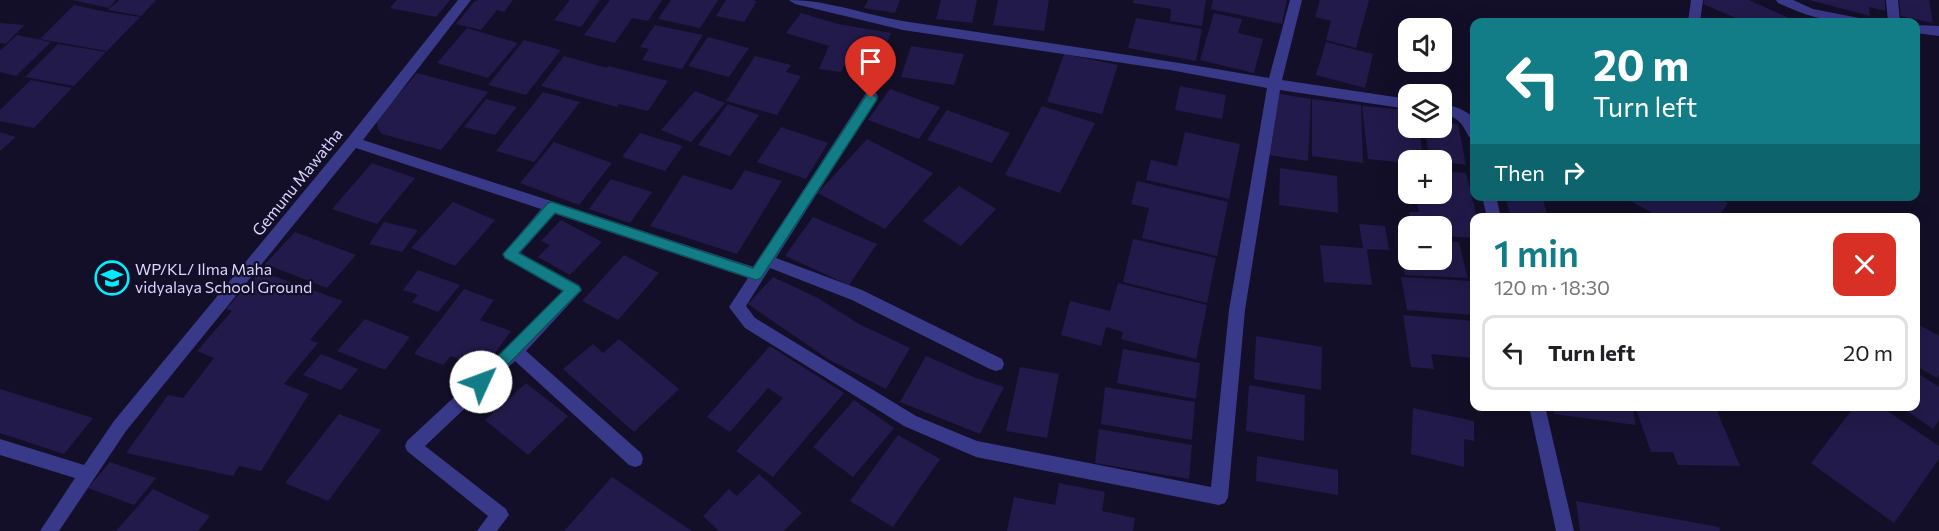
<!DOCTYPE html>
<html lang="en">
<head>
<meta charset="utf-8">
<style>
	body { margin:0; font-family:Commissioner,sans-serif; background:#f2f2f2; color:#202124; height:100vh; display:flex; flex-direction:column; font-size:22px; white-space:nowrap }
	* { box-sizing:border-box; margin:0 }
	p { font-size:20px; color:#757577 }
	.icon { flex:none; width:33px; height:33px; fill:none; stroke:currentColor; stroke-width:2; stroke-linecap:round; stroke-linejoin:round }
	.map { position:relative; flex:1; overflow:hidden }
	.details { position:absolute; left:1470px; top:213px; width:450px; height:198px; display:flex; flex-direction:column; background:#fff; border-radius:12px; box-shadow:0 6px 24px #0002 }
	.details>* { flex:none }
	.banner { position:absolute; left:1470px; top:18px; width:450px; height:183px; border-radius:12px; box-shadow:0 6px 24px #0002; background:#127d87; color:#fff; overflow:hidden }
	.controls { position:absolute; left:1398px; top:18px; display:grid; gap:12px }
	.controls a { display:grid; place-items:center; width:54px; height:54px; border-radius:12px; background:#fff; box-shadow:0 6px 24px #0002; font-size:30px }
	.pin { position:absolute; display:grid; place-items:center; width:51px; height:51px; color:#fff; margin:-62px -26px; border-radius:50% 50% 50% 0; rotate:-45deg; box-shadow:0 0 6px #0007 }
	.pin .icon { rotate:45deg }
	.me { position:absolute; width:66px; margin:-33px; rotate:47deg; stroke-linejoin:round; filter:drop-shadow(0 0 4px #0008) }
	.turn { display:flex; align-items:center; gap:21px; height:126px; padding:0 24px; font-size:27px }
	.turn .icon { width:78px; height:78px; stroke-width:2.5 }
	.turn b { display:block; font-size:42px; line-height:51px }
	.then { display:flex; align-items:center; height:57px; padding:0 24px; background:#0003; gap:12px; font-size:22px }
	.round { display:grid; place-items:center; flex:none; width:63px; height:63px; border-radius:12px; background:#f2f2f2 }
	.overview { display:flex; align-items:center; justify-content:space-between; height:102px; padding:0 24px }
	h1 { font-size:36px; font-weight:600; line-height:45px; color:#127d87 }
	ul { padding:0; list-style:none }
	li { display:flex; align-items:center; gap:18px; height:75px; margin:0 12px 9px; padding:0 12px; border:3px solid #e0e0e0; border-radius:12px }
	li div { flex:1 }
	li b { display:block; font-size:22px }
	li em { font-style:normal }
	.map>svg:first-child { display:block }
	.building { fill:#221a4a }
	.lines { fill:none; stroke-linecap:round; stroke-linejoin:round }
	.minor { fill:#393989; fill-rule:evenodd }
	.route { fill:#127d87; stroke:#0c5158; stroke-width:1.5 }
	.labels { text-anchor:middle; stroke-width:4.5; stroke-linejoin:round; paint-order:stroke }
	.street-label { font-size:16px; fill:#dad6ff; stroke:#130f28 }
	.poi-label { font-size:16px; fill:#dad6ff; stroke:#130f28; text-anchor:start }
</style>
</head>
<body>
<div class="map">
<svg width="1939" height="531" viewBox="0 0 1939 531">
	<rect width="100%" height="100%" fill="#130f28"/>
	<!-- building -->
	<g class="building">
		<polygon points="72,0 116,0 109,8"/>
		<polygon points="119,0 156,0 141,16 108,10"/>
		<polygon points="397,0 450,0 436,17 390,8"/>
		<polygon points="479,0 513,0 504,12 497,10 481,30 456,24 475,1"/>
		<polygon points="570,0 600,0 581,27 554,20"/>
		<polygon points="610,0 662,0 648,21 632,18 615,43 584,35"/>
		<polygon points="671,0 718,0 700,28 658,19"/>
		<polygon points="726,0 753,0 757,1 744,22 716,16"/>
		<polygon points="868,0 900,0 895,13 864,8"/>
		<polygon points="941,0 977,0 972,23 936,19"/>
		<polygon points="998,0 1049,0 1044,31 993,25"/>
		<polygon points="1134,0 1206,0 1202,26 1170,21 1171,9 1133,3"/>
		<polygon points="1213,0 1287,0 1282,24 1211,9"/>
		<polygon points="1320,0 1369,0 1356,48 1326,40 1331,21 1315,17"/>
		<polygon points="1704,0 1749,0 1798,22 1745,22 1703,4"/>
		<polygon points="1809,0 1885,0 1885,11 1869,7 1870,16"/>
		<polygon points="1899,0 1929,0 1933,23 1901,16"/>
		<polygon points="74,5 107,12 140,17 107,51 40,39"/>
		<polygon points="801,13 838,24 891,33 876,70 845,64 841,72 819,69 829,46 786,33"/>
		<polygon points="1214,13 1242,19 1238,33 1263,39 1254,73 1200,60"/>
		<polygon points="1136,18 1202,29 1196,61 1128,48"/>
		<polygon points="0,23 24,25 6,44 0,43"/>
		<polygon points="655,25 703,35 682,69 642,60 649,49 640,47"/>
		<polygon points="467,28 518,43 488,78 437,63"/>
		<polygon points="17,35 51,42 16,76 0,72 0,51"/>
		<polygon points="708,37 749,48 729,77 688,66"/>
		<polygon points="524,40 561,50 526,95 488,85"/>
		<polygon points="1326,42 1373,54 1365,88 1316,75"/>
		<polygon points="58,44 106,52 74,86 25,77"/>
		<polygon points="911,46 964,54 954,85 901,77"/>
		<polygon points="1064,54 1118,65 1102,114 1047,102"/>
		<polygon points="564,56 607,68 608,66 668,81 648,111 619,104 617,107 541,86"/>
		<polygon points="755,56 791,65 786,72 801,76 777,115 726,101"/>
		<polygon points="417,73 488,92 441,150 382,134 378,129 377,122 380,116"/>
		<polygon points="31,80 72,88 34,128 0,121 0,110"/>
		<polygon points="1180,86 1226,95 1222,119 1175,110"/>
		<polygon points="890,89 940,107 919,139 868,120"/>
		<polygon points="695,91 725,103 691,142 661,130"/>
		<polygon points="543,92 580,102 534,162 496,151"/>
		<polygon points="1274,93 1311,99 1308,161 1269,155"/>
		<polygon points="486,99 517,107 495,135 464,127"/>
		<polygon points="1312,99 1361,105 1363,163 1312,156"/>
		<polygon points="728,104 759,115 730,156 698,145"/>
		<polygon points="1042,106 1095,123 1060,193 1005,175"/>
		<polygon points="1362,106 1408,110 1408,128 1419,128 1423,160 1408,160 1408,163 1368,159"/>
		<polygon points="947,110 1010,133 992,163 927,140"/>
		<polygon points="1442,123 1458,124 1466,165 1430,160 1424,128 1442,128"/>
		<polygon points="781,127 828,143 806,179 757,162"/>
		<polygon points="0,132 16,137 0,151"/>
		<polygon points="1185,132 1240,144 1229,199 1146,180 1151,160 1177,166"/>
		<polygon points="640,133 683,146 665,171 622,157"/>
		<polygon points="867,139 933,173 885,229 818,193"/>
		<polygon points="554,142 612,163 579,205 520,183"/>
		<polygon points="372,163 415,178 377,224 332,209"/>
		<polygon points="1280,168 1337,176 1338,213 1279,205"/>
		<polygon points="745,170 782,181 737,254 650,226 683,175 732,190"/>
		<polygon points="1442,171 1466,173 1477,218 1474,218 1474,238 1442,236 1442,226 1412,226 1409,212 1419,212 1415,194 1442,194"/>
		<polygon points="611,179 652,192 630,223 589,209"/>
		<polygon points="1137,181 1228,202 1217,256 1142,238 1149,208 1131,204"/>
		<polygon points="959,186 996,209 961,246 923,221"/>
		<polygon points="1505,196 1542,196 1548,218 1511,218"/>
		<polygon points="1635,196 1716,196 1728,203 1718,218 1661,218 1631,201"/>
		<polygon points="453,202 495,220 455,266 411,248"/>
		<polygon points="813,217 877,244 849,285 785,256"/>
		<polygon points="561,220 602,242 570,275 538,257 550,245 541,241"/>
		<polygon points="384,222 418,230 402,252 369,244"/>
		<polygon points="1359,224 1385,226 1389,250 1367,249 1372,285 1324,282 1320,245 1363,248"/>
		<polygon points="295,232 356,255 327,288 265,264"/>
		<polygon points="1133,239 1216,258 1207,303 1123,282"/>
		<polygon points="1397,239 1408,239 1408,260 1442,260 1442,241 1459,242 1468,278 1405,275"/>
		<polygon points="624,255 659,273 618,320 582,301"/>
		<polygon points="418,270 460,285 438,312 412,302 418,295 403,290"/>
		<polygon points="260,271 343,301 310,340 318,343 284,384 309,394 261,471 239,466 233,476 126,453 168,395 183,398 214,358 197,351 232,311 226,309"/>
		<polygon points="773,277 818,298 859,324 910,348 886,389 828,359 748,304"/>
		<polygon points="1401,277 1471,281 1474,295 1474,315 1407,310"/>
		<polygon points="1118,283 1207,305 1196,359 1121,339 1123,332 1106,327 1101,346 1061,335 1070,301 1110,311"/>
		<polygon points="464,289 494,300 480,320 511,331 484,368 451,356 443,365 414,354"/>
		<polygon points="1403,315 1474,321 1474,358 1431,354 1434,369 1411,367"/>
		<polygon points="365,319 410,337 385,370 337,351"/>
		<polygon points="1916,323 1939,336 1939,374 1937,378 1916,366"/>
		<polygon points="1256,336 1322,347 1321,390 1254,379"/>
		<polygon points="619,339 679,389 634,432 563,369 593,344 603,353"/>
		<polygon points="770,346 844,393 773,477 736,451 783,398 768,388 730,432 707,417"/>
		<polygon points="1123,349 1200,363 1196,399 1117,383"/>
		<polygon points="321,354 358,369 341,390 303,375"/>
		<polygon points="926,356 974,377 1004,387 980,434 900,402"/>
		<polygon points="1020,367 1059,374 1047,438 1006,431"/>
		<polygon points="1916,372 1939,387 1939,421 1933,429 1900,406 1916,406"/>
		<polygon points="526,383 568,416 528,455 485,420"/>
		<polygon points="1249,385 1305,395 1304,441 1246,431"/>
		<polygon points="1105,387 1195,402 1192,440 1101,424"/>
		<polygon points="0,389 93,418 64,454 0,433"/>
		<polygon points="854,400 894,428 853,477 813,447"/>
		<polygon points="1553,406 1632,406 1636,425 1554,414"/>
		<polygon points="1635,406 1715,406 1740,466 1678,465 1673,452 1651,452"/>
		<polygon points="1855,406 1880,406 1939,446 1939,459 1894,523 1811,463"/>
		<polygon points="1413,408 1474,421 1474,441 1464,439 1464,467 1411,454"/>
		<polygon points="339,414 381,430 328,501 285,483"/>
		<polygon points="1099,429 1192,445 1189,479 1095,463"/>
		<polygon points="898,435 940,459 893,527 850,501"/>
		<polygon points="1257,456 1338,470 1338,495 1256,481"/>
		<polygon points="110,462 156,478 134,505 88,488"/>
		<polygon points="759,474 802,513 784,531 719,531 703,516 729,489 737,496"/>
		<polygon points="612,477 692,531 564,531"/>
		<polygon points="1059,483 1105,492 1102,511 1135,518 1133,531 1007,531 1014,497 1055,505"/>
		<polygon points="153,489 210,516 198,531 116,531"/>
		<polygon points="1576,501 1719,527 1720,531 1580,531"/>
	</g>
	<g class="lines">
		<!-- minor -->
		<g class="minor">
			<path d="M 458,0 L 471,0 L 363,140 L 754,267 L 866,93 L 876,93 L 878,97 L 876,101 L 776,258 L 862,290 L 1002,359 L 1004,364 L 1002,369 L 996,371 L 990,369 L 852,300 L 770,268 L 746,306 L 755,318 L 916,416 L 977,441 L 1211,487 L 1229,310 L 1267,88 L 1170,70 L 903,30 L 795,4 L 789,0 C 830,0 868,16 909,22 C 1029,40 1149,57 1269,78 L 1290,0 L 1302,0 L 1282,80 L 1408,99 L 1408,109 L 1280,90 L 1245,310 L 1228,497 L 1225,503 L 1219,505 L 976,457 L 904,426 L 745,328 L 729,307 L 748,278 L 555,214 L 520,253 L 579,285 L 582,290 L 526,351 L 641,453 L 643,459 L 641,465 L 635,467 L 629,465 L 515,361 L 425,446 L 506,509 L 509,515 L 497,531 L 477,531 L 488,516 L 407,451 L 405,446 L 407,441 L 509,346 L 563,291 L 505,258 L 503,254 L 541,209 L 356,148 L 126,431 L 59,531 L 40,531 L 75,478 L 0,455 L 0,439 L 84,465 L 114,421 L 348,138 Z"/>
			<polygon points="1691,0 1703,0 1700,22 1688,22"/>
			<path d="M 1776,0 L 1793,0 L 1813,9 L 1859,18 L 1865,22 C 1834,25 1806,16 1778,3 Z"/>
			<polygon points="1886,0 1898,0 1900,22 1888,22"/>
			<polygon points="1916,25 1939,26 1939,36 1916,33"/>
			<path d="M 1442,104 C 1454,106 1466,109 1474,119 L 1474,138 L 1469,137 C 1462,123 1458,117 1442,114 Z"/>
			<polygon points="1482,196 1496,196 1501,218 1487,218"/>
			<polygon points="1529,406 1545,406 1574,531 1556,531"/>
		</g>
	</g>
	<!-- route -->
	<polygon class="route" points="871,93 877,98 876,101 761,278 756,280 555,213 519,253 579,286 581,290 486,387 481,389 476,387 474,382 476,378 563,291 505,258 503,254 548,203 552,202 753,268 867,94"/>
	<!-- icons -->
	<defs>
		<g id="school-ring" transform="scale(1.725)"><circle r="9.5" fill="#130f28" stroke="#02eeff" stroke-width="1.5"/><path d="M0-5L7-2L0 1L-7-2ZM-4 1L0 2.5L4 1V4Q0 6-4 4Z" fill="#02eeff"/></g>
	</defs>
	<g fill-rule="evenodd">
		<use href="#school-ring" x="112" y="278"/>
	</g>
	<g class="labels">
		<!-- street labels -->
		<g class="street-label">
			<text transform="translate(297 182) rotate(-51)" y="6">Gemunu Mawatha</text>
		</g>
		<!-- poi labels -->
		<g class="poi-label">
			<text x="135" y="275">WP/KL/ Ilma Maha<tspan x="135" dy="18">vidyalaya School Ground</tspan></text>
		</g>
	</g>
</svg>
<div class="controls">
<a><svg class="icon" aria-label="sound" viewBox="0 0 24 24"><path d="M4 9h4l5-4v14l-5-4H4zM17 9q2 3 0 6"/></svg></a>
<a><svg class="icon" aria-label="layers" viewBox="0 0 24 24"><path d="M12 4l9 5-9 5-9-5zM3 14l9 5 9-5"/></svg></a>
<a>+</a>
<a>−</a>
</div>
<div class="pin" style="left:871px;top:98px;background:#d93025"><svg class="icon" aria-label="arrive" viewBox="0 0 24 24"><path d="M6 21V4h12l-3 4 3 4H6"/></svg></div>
<svg class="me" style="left:481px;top:382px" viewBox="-20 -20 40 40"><circle r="19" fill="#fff"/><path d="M0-13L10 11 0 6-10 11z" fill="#127d87"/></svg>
<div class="banner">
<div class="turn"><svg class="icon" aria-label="left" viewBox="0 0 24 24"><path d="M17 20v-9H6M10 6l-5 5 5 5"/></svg><div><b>20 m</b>Turn left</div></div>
<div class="then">Then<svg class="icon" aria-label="right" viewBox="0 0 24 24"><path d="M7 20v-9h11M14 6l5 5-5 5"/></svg></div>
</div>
<section class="details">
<div class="overview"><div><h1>1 min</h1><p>120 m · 18:30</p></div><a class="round" style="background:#d93025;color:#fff"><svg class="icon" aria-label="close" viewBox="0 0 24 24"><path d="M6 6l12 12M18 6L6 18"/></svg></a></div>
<ul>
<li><svg class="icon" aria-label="left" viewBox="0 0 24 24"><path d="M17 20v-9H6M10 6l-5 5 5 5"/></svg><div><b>Turn left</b></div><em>20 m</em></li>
</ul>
</section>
</div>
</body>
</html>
